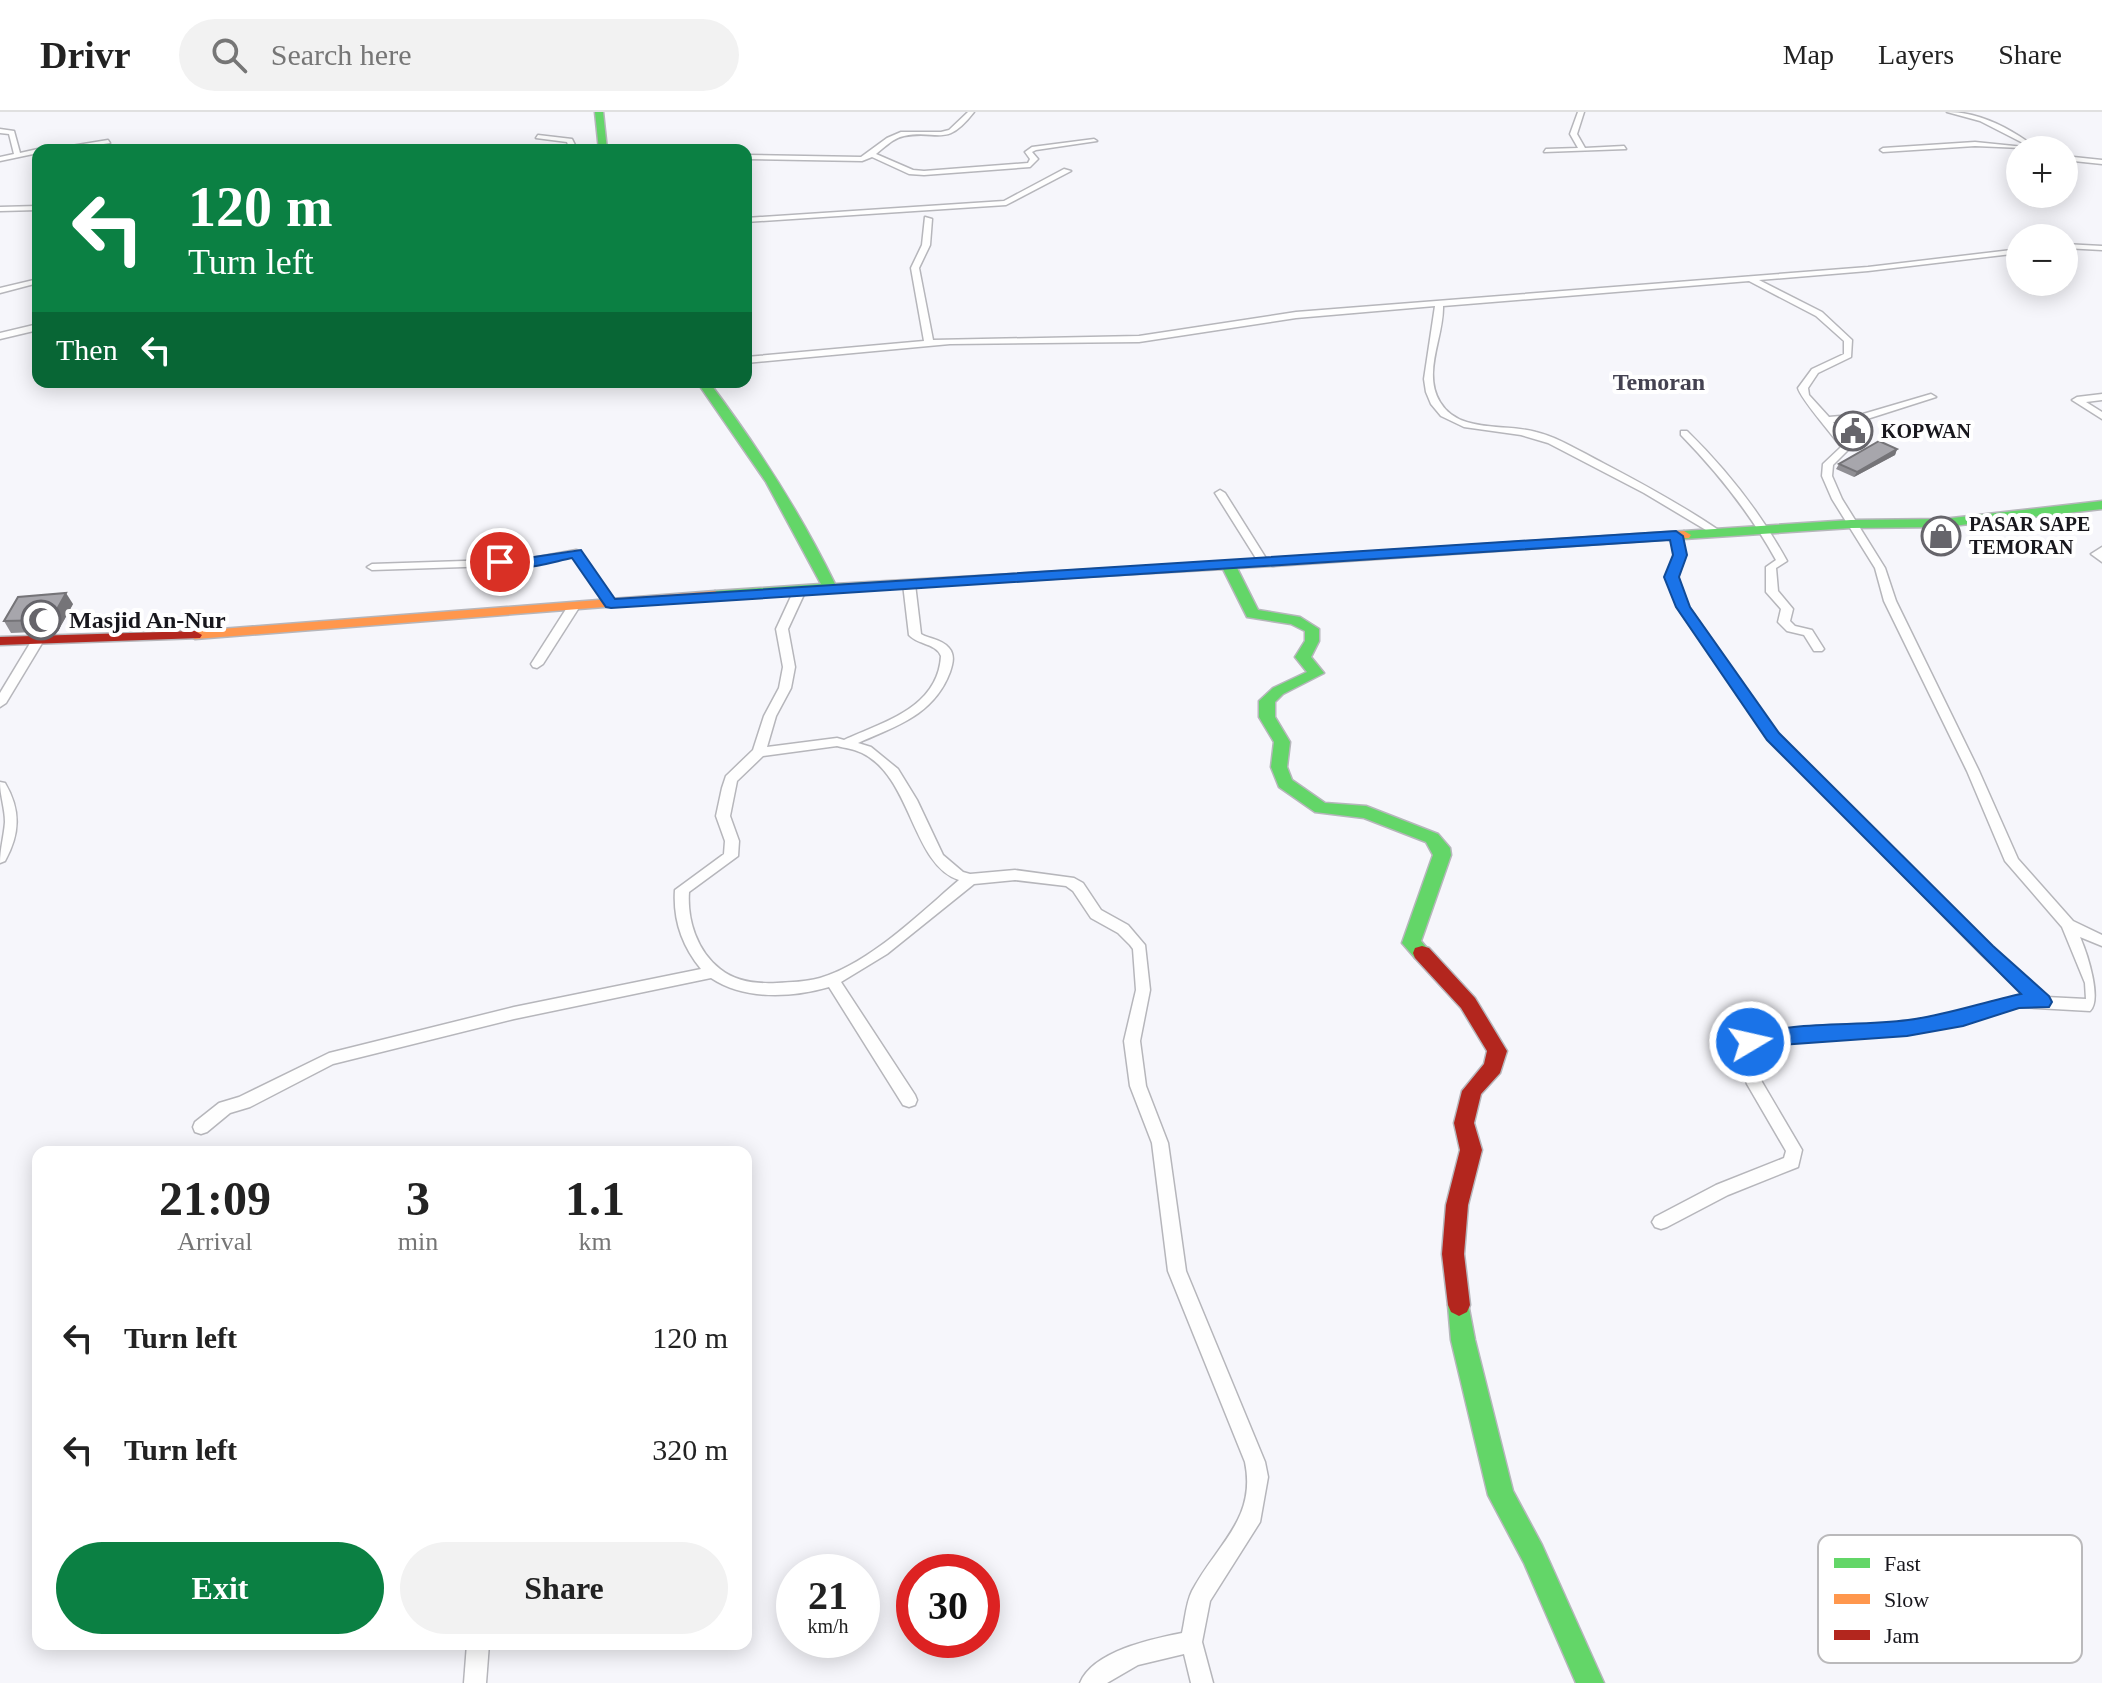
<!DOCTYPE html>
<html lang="en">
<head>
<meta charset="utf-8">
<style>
	body { margin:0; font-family:"Times New Roman",serif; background:#f2f2f2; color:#222; height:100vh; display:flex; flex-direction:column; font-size:30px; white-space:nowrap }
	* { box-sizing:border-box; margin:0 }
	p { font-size:26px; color:#767676 }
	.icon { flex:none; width:44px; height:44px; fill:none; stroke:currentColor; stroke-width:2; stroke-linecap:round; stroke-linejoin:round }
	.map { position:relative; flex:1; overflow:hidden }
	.sheet { position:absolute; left:32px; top:1034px; width:720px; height:504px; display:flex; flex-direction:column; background:#fff; border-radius:16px; box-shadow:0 4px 20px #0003 }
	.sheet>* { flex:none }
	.banner { position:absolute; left:32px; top:32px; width:720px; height:244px; border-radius:16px; box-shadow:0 4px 20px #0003; background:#0b8043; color:#fff; overflow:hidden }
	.fabs { position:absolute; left:2006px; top:24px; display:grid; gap:16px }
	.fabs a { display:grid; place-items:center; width:72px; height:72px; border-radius:50%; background:#fff; box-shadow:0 4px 20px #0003; font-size:40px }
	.speed { position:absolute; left:776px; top:1442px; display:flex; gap:16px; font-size:40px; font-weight:700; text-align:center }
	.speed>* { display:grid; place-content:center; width:104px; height:104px; border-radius:50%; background:#fff; box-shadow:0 4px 20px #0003; line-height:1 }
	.speed small { font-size:20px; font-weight:400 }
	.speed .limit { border:12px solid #d22; background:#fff; color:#111 }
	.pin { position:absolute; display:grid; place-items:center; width:68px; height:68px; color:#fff; margin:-34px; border:4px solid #fff; border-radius:50%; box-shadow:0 2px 8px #0007 }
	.me { position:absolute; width:88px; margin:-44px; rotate:81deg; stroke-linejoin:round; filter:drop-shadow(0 0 6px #0008) }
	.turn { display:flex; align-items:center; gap:28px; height:168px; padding:0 24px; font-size:36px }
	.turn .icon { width:104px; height:104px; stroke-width:2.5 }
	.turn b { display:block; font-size:56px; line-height:68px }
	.then { display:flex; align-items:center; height:76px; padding:0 24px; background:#0003; gap:16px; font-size:30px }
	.eta { display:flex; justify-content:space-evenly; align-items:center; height:136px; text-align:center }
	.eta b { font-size:48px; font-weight:700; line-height:56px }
	.cta { display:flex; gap:16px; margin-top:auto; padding:16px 24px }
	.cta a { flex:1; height:92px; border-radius:48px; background:#0b8043; color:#fff; font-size:32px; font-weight:700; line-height:92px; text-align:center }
	.cta a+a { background:#f2f2f2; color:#222 }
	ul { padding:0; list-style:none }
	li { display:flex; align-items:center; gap:24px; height:112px; padding:0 24px }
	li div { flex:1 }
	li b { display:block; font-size:30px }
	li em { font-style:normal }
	header { display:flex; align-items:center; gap:48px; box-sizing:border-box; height:112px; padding:0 40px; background:#fff; border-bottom:2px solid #e0e0e0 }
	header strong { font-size:38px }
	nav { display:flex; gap:44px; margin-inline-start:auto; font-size:28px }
	.search { width:560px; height:72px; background:#f2f2f2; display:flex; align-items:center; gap:20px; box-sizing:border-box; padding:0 28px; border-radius:44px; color:#767676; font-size:30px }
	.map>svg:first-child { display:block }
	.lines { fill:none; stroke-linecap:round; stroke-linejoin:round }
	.street-casing { stroke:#b6b6bb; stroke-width:3 }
	.fast-casing { stroke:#b6b6bb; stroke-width:3 }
	.slow-casing { stroke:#b6b6bb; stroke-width:3 }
	.jam-casing { stroke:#b6b6bb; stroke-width:3 }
	.street { fill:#fefefe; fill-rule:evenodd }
	.fast { fill:#63d668; fill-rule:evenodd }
	.slow { fill:#ff974d; fill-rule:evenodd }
	.jam { fill:#b3261e; fill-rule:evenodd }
	.wall { fill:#908f94 }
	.shaded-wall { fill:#757478 }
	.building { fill:#a7a6ac; stroke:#757478; stroke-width:2 }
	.route { fill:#1a73e8; stroke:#114b97; stroke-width:2 }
	.labels { text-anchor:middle; stroke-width:8; stroke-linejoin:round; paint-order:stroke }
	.far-poi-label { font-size:20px; font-weight:bold; fill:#18171d; stroke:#fff; text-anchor:start }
	.far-quarter-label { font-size:24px; font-weight:bold; fill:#444251; stroke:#fff }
	.poi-label { font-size:24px; font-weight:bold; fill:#18171d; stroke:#fff; text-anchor:start }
	.key { fill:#fff; stroke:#bab9bb; stroke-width:2 }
	.key-label { font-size:22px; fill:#18171d }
</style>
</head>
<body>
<header>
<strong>Drivr</strong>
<div class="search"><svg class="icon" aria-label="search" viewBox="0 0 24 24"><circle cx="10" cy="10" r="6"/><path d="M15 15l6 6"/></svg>Search here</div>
<nav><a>Map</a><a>Layers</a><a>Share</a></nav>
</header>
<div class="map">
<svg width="2102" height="1571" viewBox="0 0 2102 1571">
	<rect width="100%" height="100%" fill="#f6f6fb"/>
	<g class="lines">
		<!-- street casing -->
		<g class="street-casing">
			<g id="street">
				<path d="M 968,0 L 974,0 C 945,37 939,17 904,24 C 893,26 885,35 876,42 L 913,58 L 924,59 L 1028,51 L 1030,47 L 1025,40 L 1032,35 L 1094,27 L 1097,29 L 1036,38 L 1032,40 L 1038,47 L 1030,55 L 924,63 L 909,62 L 872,45 L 862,49 L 746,47 L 746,43 L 861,45 L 887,26 L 901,20 L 941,20 L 949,18 Z"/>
				<polygon points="1578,0 1584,0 1577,22 1585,36 1624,34 1626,37 1544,40 1546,37 1578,36 1570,22"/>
				<path d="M 1947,0 C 1976,0 2004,13 2028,30 L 2023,31 L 1980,9 Z"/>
				<polygon points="0,17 14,19 20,41 38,37 41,38 38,38 38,41 0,49 0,45 14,42 9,22 0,21"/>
				<polygon points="538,23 572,27 576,35 587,38 570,38 567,30 536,26"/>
				<polygon points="108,28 110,31 65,38 47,38"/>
				<polygon points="1975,30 2044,37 1975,34 1883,40 1880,38 1883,36"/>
				<polygon points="2064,44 2102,48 2102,52 2064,48"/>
				<polygon points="1064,57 1071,59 1006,93 746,110 746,106 1004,89"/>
				<polygon points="38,94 38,98 0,99 0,95"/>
				<path d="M 925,105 L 932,107 L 930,133 L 919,156 L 933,228 L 1139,224 L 1296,200 L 1868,155 L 2020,137 L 2020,141 L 1868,159 L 1759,168 L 1822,200 L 1852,228 L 1851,245 L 1818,261 L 1808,276 L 1809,283 L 1829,305 L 1863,302 L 1931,282 L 1936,285 L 1864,308 L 1833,310 L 1851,335 L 1833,353 L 1832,364 L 1842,387 L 1885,456 L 1896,489 L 1979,659 L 2018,747 L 2073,809 L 2102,823 L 2102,834 L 2080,825 C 2088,843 2102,888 2090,899 L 2019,895 L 1963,912 L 1907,922 L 1780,931 L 1756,935 L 1753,943 L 1762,970 L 1802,1038 L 1798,1055 L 1728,1083 L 1667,1115 L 1661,1117 L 1655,1115 L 1652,1110 L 1655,1105 L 1716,1073 L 1784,1046 L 1786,1039 L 1747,972 L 1737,943 L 1745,926 C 1790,911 1856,915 1905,910 C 1944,906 1981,895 2019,883 L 2025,884 L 1982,843 L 1769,627 L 1677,495 L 1667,465 L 1675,443 L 1671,424 L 1672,422 L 1676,421 L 1681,424 L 1685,443 L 1677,465 L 1689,495 L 1777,621 L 1992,835 L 2046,885 L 2086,887 L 2085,871 L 2062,815 L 2005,749 L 1967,659 L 1884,489 L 1875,456 L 1832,387 L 1822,364 L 1823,352 L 1841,335 C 1832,322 1800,286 1798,276 L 1812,257 L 1844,242 L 1844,229 L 1816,204 L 1749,169 L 1443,194 C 1444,225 1422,260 1440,290 C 1459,322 1505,311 1536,320 C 1560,326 1581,340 1603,351 C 1643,372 1682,393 1720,419 L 1720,423 L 1716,424 L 1644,381 L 1548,331 L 1521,323 L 1464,315 L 1441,304 L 1431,292 L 1426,280 L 1424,267 L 1435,194 L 1296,206 L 1139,230 L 950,232 L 746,251 L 746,245 L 924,229 L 911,156 L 922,133 Z"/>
				<polygon points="2064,132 2102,134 2102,138 2064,136"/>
				<polygon points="38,167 38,171 0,181 0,176"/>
				<polygon points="38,212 38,218 0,227 0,221"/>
				<polygon points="2102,282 2102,288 2086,290 2102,300 2102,307 2072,288 2077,285"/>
				<path d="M 1681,319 L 1687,319 C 1727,358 1760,400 1787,449 L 1776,456 L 1778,479 L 1793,497 L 1790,509 L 1795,514 L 1812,518 L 1824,537 L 1822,539 L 1814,539 L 1804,523 L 1787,519 L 1778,510 L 1781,497 L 1766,480 L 1766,455 L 1776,448 C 1750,401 1718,361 1681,323 Z"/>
				<polygon points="1220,378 1225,381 1269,451 1268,453 1260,453 1259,451 1215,381"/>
				<polygon points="2102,435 2102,450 2091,442"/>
				<polygon points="576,438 580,439 617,492 615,494 607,494 573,445 527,453 372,458 367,455 372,452 527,447"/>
				<path d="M 909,469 L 915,472 L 921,522 C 929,527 942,527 949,536 C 955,543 953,551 950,560 C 934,603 896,614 858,631 L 871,635 L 898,657 L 917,688 L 943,743 L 963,760 L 970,762 L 1015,758 L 1074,766 L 1083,771 L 1101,798 L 1128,813 L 1145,833 L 1150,878 L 1140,929 L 1146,974 L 1168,1031 L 1186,1159 L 1265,1350 L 1268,1365 L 1260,1410 L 1210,1489 L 1202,1530 L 1213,1571 L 1191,1571 L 1184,1542 L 1138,1553 L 1107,1571 L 1080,1571 C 1093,1539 1152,1527 1182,1521 C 1185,1508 1186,1491 1192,1479 C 1216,1433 1257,1407 1245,1350 L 1168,1159 L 1152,1031 L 1130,974 L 1124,929 L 1136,878 L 1133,837 L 1130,833 L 1118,821 L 1091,806 L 1073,779 L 1066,774 L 1015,768 L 974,772 L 887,842 L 841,870 L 915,983 L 917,988 L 915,993 L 909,995 L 903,993 L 829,875 C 791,886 744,888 711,866 L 514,907 L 333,952 L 250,995 L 230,1001 L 207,1020 L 201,1022 L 195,1020 L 193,1015 L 195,1010 L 219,991 L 239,985 L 329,941 L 514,895 L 701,857 C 682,834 673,807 675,778 L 724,742 L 725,729 L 716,704 L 722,676 L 726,664 L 753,638 L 764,604 L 779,576 L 783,555 L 776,517 L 794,478 L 800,475 L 806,478 L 788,517 L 795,555 L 791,576 L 776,604 L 767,635 L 837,626 L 844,628 C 883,610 938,596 941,544 C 936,531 918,533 909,523 L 903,472 ZM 837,634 C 845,636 854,637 862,641 C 912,665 912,753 959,768 C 919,802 870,851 820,866 C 806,870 791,870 777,871 C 757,872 736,870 720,857 C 697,839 687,808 689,780 L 738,744 L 739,729 L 730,704 L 737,669 L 763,644 Z"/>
				<polygon points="574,491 580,494 543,552 537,556 533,555 531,552 568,494"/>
				<polygon points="38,525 44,528 6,591 0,595 0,581 32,528"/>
				<path d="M 0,670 L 5,671 C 21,698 20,722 5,749 L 0,751 C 0,737 4,724 5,710 C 5,696 0,684 0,670 Z"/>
				<polygon points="467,1532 489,1532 486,1571 464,1571"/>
			</g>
		</g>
		<!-- fast casing -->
		<g class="fast-casing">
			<g id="fast">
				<polygon points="595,0 603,0 607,38 599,38"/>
				<path d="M 697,270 L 709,270 C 757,334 800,400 835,472 L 1278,447 L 1278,453 L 1273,454 L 1237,456 L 1258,498 L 1300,505 L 1319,517 L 1319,529 L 1311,545 L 1324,561 L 1283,582 L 1275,590 L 1275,605 L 1290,630 L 1287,655 L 1292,668 L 1325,691 L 1366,694 L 1438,722 L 1450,736 L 1451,743 L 1421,829 L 1431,841 L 1429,846 L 1415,846 L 1402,831 L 1433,743 L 1426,730 L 1364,706 L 1315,700 L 1279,675 L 1271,655 L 1274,630 L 1259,605 L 1259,589 L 1273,576 L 1307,560 L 1295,545 L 1305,529 L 1305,519 L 1291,512 L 1247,505 L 1223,457 L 710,486 L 708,483 L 715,479 L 821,472 L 766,370 Z"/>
				<polygon points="2102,389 2102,397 1943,415 1851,416 1684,427 1677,423 1684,419 1851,408 1943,407"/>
				<polygon points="1459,1182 1467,1186 1475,1228 1513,1379 1542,1433 1604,1571 1576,1571 1524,1451 1488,1383 1451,1228 1448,1193 1451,1186"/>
			</g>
		</g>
		<!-- slow casing -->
		<g class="slow-casing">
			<g id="slow">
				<polygon points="1684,419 1691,423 1689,426 1273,454 1266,450 1273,446"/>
				<polygon points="715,479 722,483 720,486 195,527 188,523 195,519"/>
			</g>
		</g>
		<!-- jam casing -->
		<g class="jam-casing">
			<g id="jam">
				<polygon points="195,519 202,523 200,526 0,533 0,525"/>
				<polygon points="1422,834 1429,836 1475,886 1507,939 1500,961 1481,982 1474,1011 1482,1038 1468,1093 1464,1142 1470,1193 1467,1200 1459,1204 1451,1200 1448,1193 1442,1142 1446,1093 1460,1038 1454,1011 1462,979 1484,952 1487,939 1461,896 1415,846 1413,841 1415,836"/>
			</g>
		</g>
		<!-- street -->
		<use href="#street" class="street"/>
		<!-- fast -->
		<use href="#fast" class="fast"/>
		<!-- slow -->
		<use href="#slow" class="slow"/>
		<!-- jam -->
		<use href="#jam" class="jam"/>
	</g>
	<!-- wall -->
	<g class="wall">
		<polygon points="1897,337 1895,343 1854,365 1836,357 1839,352"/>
		<polygon points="73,492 58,519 11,521 4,509"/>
	</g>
	<!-- shaded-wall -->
	<g class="shaded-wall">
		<polygon points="1897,337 1895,343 1854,365 1857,360"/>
		<polygon points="66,481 73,492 58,519 51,508"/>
	</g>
	<!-- building -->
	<g class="building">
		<polygon points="1879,329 1897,337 1857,360 1839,352"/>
		<polygon points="66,481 51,508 4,509 18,485"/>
	</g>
	<!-- route -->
	<path class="route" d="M 1676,419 L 1683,424 L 1687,443 L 1679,465 L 1690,495 L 1779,621 L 1993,834 L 2049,884 L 2052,890 L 2049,895 L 2019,896 L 1963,914 L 1907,924 L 1780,933 L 1750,938 L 1743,936 L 1740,930 L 1743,925 C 1795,908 1854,915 1908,908 C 1947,903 1983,890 2021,882 L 1767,628 L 1676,495 L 1664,465 L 1673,443 L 1670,428 L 611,496 L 606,495 L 572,446 C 551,450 511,464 493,450 L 500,446 L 527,446 L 581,438 L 615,487 Z"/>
	<!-- icons -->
	<defs>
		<g id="civic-ring" transform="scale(2)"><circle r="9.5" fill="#fff" stroke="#66656b" stroke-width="1.5"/><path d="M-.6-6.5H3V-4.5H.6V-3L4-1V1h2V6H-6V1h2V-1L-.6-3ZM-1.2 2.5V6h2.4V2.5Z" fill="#66656b"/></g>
		<g id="shop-ring" transform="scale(2)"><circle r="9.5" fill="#fff" stroke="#66656b" stroke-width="1.5"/><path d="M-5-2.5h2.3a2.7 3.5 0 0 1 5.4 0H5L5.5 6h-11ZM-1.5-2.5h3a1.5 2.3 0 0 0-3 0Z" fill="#66656b"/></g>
		<g id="mosque-ring" transform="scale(2)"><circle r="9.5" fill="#fff" stroke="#66656b" stroke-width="1.5"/><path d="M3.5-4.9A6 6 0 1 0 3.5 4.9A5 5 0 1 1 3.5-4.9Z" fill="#66656b"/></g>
	</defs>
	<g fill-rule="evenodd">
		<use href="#civic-ring" x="1853" y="319"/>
		<use href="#shop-ring" x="1941" y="424"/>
		<use href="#mosque-ring" x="41" y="508"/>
	</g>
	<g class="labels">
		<!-- far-poi labels -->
		<g class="far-poi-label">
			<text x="1881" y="326">KOPWAN</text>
			<text x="1969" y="419">PASAR SAPE<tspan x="1969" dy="23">TEMORAN</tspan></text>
		</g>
		<!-- far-quarter labels -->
		<g class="far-quarter-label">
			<text x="1659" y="278">Temoran</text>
		</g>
		<!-- poi labels -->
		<g class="poi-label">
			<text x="69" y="516">Masjid An-Nur</text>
		</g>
	</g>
	<!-- legend -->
	<rect x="1818" y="1423" width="264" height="128" rx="12" class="key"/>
	<rect x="1834" y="1446" width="36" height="10" fill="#63d668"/>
	<rect x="1834" y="1482" width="36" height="10" fill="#ff974d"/>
	<rect x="1834" y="1518" width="36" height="10" fill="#b3261e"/>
	<g class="key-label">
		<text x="1884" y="1459">Fast</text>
		<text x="1884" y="1495">Slow</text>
		<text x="1884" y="1531">Jam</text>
	</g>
</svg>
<div class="fabs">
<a>+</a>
<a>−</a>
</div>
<div class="speed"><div>21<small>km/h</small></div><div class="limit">30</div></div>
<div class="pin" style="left:500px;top:450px;background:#d93025"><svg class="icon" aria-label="arrive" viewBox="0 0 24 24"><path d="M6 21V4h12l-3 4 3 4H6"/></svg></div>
<svg class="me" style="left:1750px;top:930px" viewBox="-20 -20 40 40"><circle r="17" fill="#1a73e8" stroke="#fff" stroke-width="3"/><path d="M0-11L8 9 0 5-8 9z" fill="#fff"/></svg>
<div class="banner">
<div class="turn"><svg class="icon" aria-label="left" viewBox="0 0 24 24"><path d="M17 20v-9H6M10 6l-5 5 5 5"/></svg><div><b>120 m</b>Turn left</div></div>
<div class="then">Then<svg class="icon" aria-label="left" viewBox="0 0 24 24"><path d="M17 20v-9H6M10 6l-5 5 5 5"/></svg></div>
</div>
<section class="sheet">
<div class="eta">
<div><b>21:09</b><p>Arrival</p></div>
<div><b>3</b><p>min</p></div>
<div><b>1.1</b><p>km</p></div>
</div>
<ul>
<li><svg class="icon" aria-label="left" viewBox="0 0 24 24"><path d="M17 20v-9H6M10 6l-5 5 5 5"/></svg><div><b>Turn left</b></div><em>120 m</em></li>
<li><svg class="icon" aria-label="left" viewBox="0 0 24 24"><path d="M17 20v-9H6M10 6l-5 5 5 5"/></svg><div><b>Turn left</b></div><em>320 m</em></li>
</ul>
<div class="cta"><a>Exit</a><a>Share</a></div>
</section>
</div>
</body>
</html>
